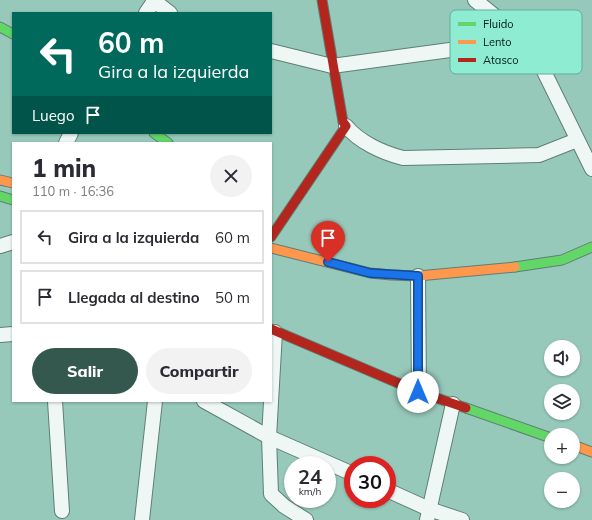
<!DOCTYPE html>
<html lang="es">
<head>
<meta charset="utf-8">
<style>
	body { margin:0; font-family:Mulish,sans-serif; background:#f2f2f3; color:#2b2b33; height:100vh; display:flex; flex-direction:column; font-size:15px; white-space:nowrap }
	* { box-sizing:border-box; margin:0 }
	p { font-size:13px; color:#7c7c81 }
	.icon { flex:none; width:22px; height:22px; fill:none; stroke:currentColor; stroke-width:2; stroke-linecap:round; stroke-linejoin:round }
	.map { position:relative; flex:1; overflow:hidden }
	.side { position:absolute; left:12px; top:142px; width:260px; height:260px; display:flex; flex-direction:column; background:#fff; border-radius:0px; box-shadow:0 1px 3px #0004 }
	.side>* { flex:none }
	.banner { position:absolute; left:12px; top:12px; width:260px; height:122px; border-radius:0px; box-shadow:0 1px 3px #0004; background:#00695c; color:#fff; overflow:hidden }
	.tools { position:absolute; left:544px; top:340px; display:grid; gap:8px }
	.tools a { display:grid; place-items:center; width:36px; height:36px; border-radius:50%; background:#fff; box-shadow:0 1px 3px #0004; font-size:20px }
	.speed { position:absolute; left:284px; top:456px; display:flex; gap:8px; font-size:20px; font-weight:700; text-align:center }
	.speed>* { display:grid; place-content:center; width:52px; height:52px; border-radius:50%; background:#fff; box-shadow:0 1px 3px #0004; line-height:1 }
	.speed small { font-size:10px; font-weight:400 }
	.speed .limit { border:6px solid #d22; background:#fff; color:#111 }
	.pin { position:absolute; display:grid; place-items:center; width:34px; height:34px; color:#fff; margin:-41px -17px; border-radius:50% 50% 50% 0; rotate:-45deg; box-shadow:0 0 4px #0007 }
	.pin .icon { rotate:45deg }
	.me { position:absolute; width:44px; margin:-22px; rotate:0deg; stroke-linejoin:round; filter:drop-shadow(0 0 3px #0008) }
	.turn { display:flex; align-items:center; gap:14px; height:84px; padding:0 20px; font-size:18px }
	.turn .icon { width:52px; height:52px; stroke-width:2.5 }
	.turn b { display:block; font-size:28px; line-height:34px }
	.then { display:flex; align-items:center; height:38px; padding:0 20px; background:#0003; gap:8px; font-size:15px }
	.round { display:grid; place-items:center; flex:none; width:42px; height:42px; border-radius:21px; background:#f2f2f3 }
	.summary { display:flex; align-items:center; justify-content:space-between; height:68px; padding:0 20px }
	h1 { font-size:24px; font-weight:800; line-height:30px }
	.primary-button { display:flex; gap:8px; margin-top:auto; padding:8px 20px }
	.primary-button a { flex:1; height:46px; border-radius:24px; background:#35584e; color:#fff; font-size:16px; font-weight:800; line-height:46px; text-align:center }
	.primary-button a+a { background:#f2f2f3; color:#2b2b33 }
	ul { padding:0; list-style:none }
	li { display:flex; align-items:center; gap:12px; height:54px; margin:0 8px 6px; padding:0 12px; border:2px solid #e1e1e2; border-radius:0px }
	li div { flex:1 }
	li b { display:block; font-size:15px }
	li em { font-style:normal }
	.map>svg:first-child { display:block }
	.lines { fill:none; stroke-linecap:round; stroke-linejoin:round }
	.street-casing { stroke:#5e7f76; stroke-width:16 }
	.fast-casing { stroke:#5e7f76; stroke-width:11 }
	.slow-casing { stroke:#5e7f76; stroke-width:11 }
	.jam-casing { stroke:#5e7f76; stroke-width:11 }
	.street { stroke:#eff7f5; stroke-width:14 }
	.fast { stroke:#63d668; stroke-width:9 }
	.slow { stroke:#ff974d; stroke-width:9 }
	.jam { stroke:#b3261e; stroke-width:9 }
	.route-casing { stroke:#114b97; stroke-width:10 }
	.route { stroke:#1a73e8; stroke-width:7 }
	.key { fill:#8eecd2; stroke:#63ad99; stroke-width:1 }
	.key-label { font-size:11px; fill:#001b14 }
</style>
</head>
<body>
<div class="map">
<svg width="592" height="520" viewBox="0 0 592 520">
	<rect width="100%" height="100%" fill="#97c9bb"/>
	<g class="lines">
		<!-- street casing -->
		<g class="street-casing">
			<g id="street">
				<polyline points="153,0 170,13"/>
				<polyline points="475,0 531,45 592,169"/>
				<polyline points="146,13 154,1"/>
				<polyline points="271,51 332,66 509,42 518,35"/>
				<path d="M 346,126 C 359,142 383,153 403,158 L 539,155 L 577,140"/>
				<polyline points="66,143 71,133"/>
				<polyline points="0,246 13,242"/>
				<polyline points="418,276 419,392"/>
				<polyline points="275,332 269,437 271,494 284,506 306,520"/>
				<polyline points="0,335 13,334"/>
				<polyline points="55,401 62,511"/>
				<polyline points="204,401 269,437 353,474"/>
				<polyline points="387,490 429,509 462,520"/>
				<polyline points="142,520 155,401"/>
				<polyline points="427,520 453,404"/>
			</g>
		</g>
		<!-- fast casing -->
		<g class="fast-casing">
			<g id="fast">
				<polyline points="0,27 13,34"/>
				<polyline points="154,133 168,143"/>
				<polyline points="0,196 13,200"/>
				<polyline points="515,267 562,260 592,247"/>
				<polyline points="466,408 551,438"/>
			</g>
		</g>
		<!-- slow casing -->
		<g class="slow-casing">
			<g id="slow">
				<polyline points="0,180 13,183"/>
				<polyline points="271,248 370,273 391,275 418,276 515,267"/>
				<polyline points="573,445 592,452"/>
			</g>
		</g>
		<!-- jam casing -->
		<g class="jam-casing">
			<g id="jam">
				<polyline points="271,237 346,126 343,122 322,0"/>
				<polyline points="271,329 419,392 466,408"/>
			</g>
		</g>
		<!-- street -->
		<use href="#street" class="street"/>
		<!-- fast -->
		<use href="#fast" class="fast"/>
		<!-- slow -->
		<use href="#slow" class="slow"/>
		<!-- jam -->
		<use href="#jam" class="jam"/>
	</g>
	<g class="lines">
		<!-- route casing -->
		<g class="route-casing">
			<polyline id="route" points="328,262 370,273 418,276 418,392"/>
		</g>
		<!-- route -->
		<use href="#route" class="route"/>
	</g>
	<!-- legend -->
	<rect x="450" y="10" width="132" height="64" rx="6" class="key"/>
	<rect x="458" y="22" width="18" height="4" fill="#63d668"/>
	<rect x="458" y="40" width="18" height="4" fill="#ff974d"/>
	<rect x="458" y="58" width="18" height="4" fill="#b3261e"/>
	<g class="key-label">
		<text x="483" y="28">Fluido</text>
		<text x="483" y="46">Lento</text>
		<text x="483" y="64">Atasco</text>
	</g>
</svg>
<div class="tools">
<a><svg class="icon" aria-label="sound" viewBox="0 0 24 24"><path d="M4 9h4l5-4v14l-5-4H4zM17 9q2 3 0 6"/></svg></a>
<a><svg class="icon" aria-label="layers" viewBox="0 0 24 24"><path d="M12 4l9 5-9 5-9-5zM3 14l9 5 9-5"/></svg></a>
<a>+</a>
<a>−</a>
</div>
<div class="speed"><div>24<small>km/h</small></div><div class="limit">30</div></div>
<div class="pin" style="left:328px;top:262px;background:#d93025"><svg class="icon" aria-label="arrive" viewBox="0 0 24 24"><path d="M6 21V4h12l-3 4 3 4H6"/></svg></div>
<svg class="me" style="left:418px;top:392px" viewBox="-20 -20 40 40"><circle r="19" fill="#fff"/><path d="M0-13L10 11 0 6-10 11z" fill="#1a73e8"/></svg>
<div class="banner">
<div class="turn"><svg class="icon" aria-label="left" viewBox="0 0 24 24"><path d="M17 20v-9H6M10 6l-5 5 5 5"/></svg><div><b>60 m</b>Gira a la izquierda</div></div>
<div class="then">Luego<svg class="icon" aria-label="arrive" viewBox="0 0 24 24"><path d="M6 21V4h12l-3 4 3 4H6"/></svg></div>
</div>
<section class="side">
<div class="summary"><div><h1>1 min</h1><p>110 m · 16:36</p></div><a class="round"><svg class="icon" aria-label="close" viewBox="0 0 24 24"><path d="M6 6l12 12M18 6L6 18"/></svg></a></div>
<ul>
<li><svg class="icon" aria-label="left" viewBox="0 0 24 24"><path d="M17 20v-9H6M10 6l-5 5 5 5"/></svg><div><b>Gira a la izquierda</b></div><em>60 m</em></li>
<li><svg class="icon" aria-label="arrive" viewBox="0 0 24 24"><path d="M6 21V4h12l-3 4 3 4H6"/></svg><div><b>Llegada al destino</b></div><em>50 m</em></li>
</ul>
<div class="primary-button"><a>Salir</a><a>Compartir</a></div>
</section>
</div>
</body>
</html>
